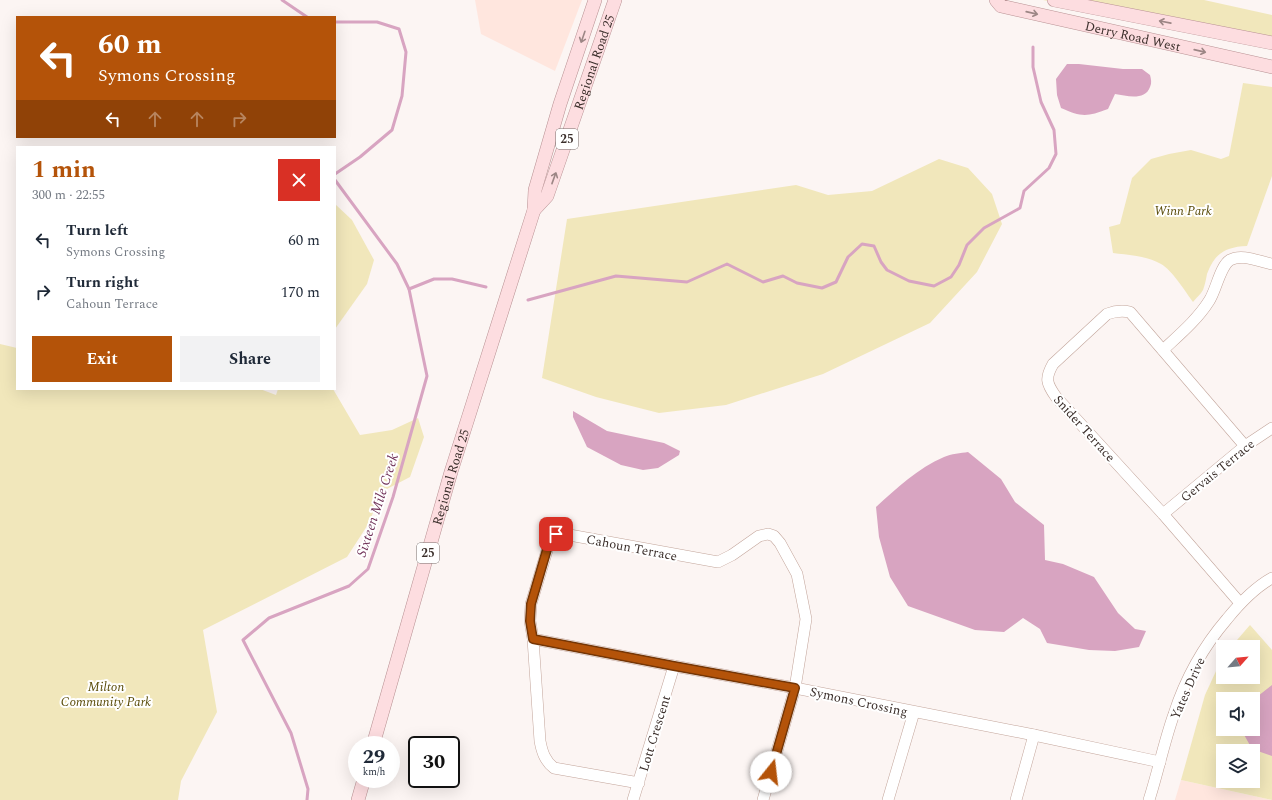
<!DOCTYPE html>
<html lang="en">
<head>
<meta charset="utf-8">
<style>
	body { margin:0; font-family:Spectral,serif; background:#f2f2f3; color:#1f2937; height:100vh; display:flex; flex-direction:column; font-size:15px; white-space:nowrap }
	* { box-sizing:border-box; margin:0 }
	p { font-size:13px; color:#747a83 }
	.icon { flex:none; width:22px; height:22px; fill:none; stroke:currentColor; stroke-width:2; stroke-linecap:round; stroke-linejoin:round }
	.map { position:relative; flex:1; overflow:hidden }
	.details { position:absolute; left:16px; top:146px; width:320px; height:244px; display:flex; flex-direction:column; background:#fff; border-radius:0px; box-shadow:0 4px 16px #0002 }
	.details>* { flex:none }
	.hud { position:absolute; left:16px; top:16px; width:320px; height:122px; border-radius:0px; box-shadow:0 4px 16px #0002; background:#b45309; color:#fff; overflow:hidden }
	.needle { width:26px; rotate:63deg }
	.tools { position:absolute; left:1216px; top:640px; display:grid; gap:8px }
	.tools a { display:grid; place-items:center; width:44px; height:44px; border-radius:0px; background:#fff; box-shadow:0 4px 16px #0002; font-size:20px }
	.speed { position:absolute; left:348px; top:736px; display:flex; gap:8px; font-size:20px; font-weight:700; text-align:center }
	.speed>* { display:grid; place-content:center; width:52px; height:52px; border-radius:50%; background:#fff; box-shadow:0 4px 16px #0002; line-height:1 }
	.speed small { font-size:10px; font-weight:400 }
	.speed .limit { border:2px solid #111; border-radius:6px; background:#fff; color:#111 }
	.pin { position:absolute; display:grid; place-items:center; width:34px; height:34px; color:#fff; margin:-17px; border-radius:8px; box-shadow:0 2px 6px #0006 }
	.me { position:absolute; width:44px; margin:-22px; rotate:16deg; stroke-linejoin:round; filter:drop-shadow(0 0 3px #0008) }
	.turn { display:flex; align-items:center; gap:14px; height:84px; padding:0 16px; font-size:18px }
	.turn .icon { width:52px; height:52px; stroke-width:2.5 }
	.turn b { display:block; font-size:28px; line-height:34px }
	.lanes { display:flex; align-items:center; height:38px; padding:0 16px; background:#0003; justify-content:center; gap:20px; direction:ltr }
	.lanes .off { opacity:.35 }
	.round { display:grid; place-items:center; flex:none; width:42px; height:42px; border-radius:0px; background:#f2f2f3 }
	.overview { display:flex; align-items:center; justify-content:space-between; height:68px; padding:0 16px }
	h1 { font-size:24px; font-weight:700; line-height:30px; color:#b45309 }
	.cta { display:flex; gap:8px; margin-top:auto; padding:8px 16px }
	.cta a { flex:1; height:46px; border-radius:0px; background:#b45309; color:#fff; font-size:16px; font-weight:700; line-height:46px; text-align:center }
	.cta a+a { background:#f2f2f3; color:#1f2937 }
	ul { padding:0; list-style:none }
	li { display:flex; align-items:center; gap:12px; height:52px; padding:0 16px }
	li div { flex:1 }
	li b { display:block; font-size:15px }
	li em { font-style:normal }
	.map>svg:first-child { display:block }
	.built { fill:#ffe6de }
	.green { fill:#f1e7bb; fill-rule:evenodd }
	.water { fill:#d8a4c1 }
	.lines { fill:none; stroke-linecap:round; stroke-linejoin:round }
	.stream { stroke:#d8a4c1; stroke-width:3 }
	.minor-casing { stroke:#c3a59b; stroke-width:12 }
	.major-casing { stroke:#b89193; stroke-width:14 }
	.minor { stroke:#fff; stroke-width:11 }
	.major { stroke:#fddde0; stroke-width:13 }
	.oneway { stroke:#9c8685 }
	.route-casing { stroke:#753606; stroke-width:10 }
	.route { stroke:#b45309; stroke-width:7 }
	.labels { text-anchor:middle; stroke-width:4; stroke-linejoin:round; paint-order:stroke }
	.shield { fill:#fff; stroke:#756d6a; stroke-width:1 }
	.shield-label { font-size:12px; font-weight:bold; fill:#3a2e2a }
	.street-label { font-size:13px; fill:#3a2e2a; stroke:#fff }
	.park-label { font-size:13px; font-style:italic; fill:#5a4c09; stroke:#fff }
	.water-label { font-size:14px; font-style:italic; fill:#713259; stroke:#fff }
</style>
</head>
<body>
<div class="map">
<svg width="1272" height="800" viewBox="0 0 1272 800">
	<rect width="100%" height="100%" fill="#fcf5f3"/>
	<!-- built -->
	<g class="built">
		<polygon points="475,0 582,0 555,71 481,34"/>
		<polygon points="1181,780 1272,800 1175,800"/>
	</g>
	<!-- green -->
	<g class="green">
		<polygon points="1043,0 1204,0 1272,15 1272,47"/>
		<path d="M 1243,83 L 1272,87 L 1272,176 L 1247,246 C 1225,247 1215,253 1207,274 C 1206,279 1205,285 1203,290 C 1201,294 1196,298 1193,302 C 1185,291 1172,270 1161,264 C 1147,256 1128,255 1113,253 L 1109,227 L 1120,224 L 1132,178 L 1151,159 L 1169,154 L 1191,150 L 1221,159 L 1229,156 Z"/>
		<polygon points="939,159 968,168 992,194 1002,224 977,272 930,323 823,374 726,405 659,413 596,397 542,378 567,219 796,185 828,195 872,191"/>
		<polygon points="335,204 352,220 374,260 367,284 335,329"/>
		<polygon points="0,344 17,348 17,389 260,389 276,395 278,389 333,389 360,435 392,430 418,418 424,437 410,477 383,491 367,526 347,557 203,630 217,712 181,781 178,800 0,800"/>
		<path d="M 1250,625 L 1272,650 L 1272,800 L 1181,780 L 1205,695 L 1222,658 L 1223,656 L 1223,677 L 1253,677 L 1253,647 L 1231,647 ZM 1223,699 L 1253,699 L 1253,729 L 1223,729 ZM 1223,751 L 1253,751 L 1253,781 L 1223,781 Z"/>
	</g>
	<!-- water -->
	<g class="water">
		<path d="M 1067,64 L 1079,64 L 1123,69 L 1142,69 L 1150,75 C 1151,79 1152,83 1150,87 C 1145,101 1127,96 1115,94 L 1108,109 C 1087,117 1081,117 1061,108 L 1057,95 L 1056,79 Z"/>
		<polygon points="573,411 607,431 664,443 680,451 679,455 658,468 643,470 621,465 587,447 573,417"/>
		<path d="M 968,452 L 1001,479 L 1015,502 L 1044,525 L 1045,560 L 1063,564 L 1094,577 L 1118,613 L 1135,629 L 1146,631 L 1139,647 L 1115,651 L 1089,650 L 1047,643 L 1040,629 L 1023,618 L 1004,632 L 975,630 L 908,606 L 890,577 L 879,537 L 876,507 C 897,488 918,468 944,457 C 951,454 961,453 968,452 Z"/>
		<polygon points="1272,685 1272,756 1252,749 1242,731 1242,729 1253,729 1253,700"/>
	</g>
	<g class="lines">
		<!-- stream -->
		<g class="stream">
			<polyline points="282,0 307,17"/>
			<polyline points="335,22 377,22 399,29 406,52 402,96 392,130 360,157 335,174"/>
			<polyline points="409,289 434,279 452,279 486,287"/>
			<polyline points="528,300 616,276 687,282 727,264 763,282 783,276 797,283 822,288 836,282 848,257 862,244 874,246 881,262 887,270 909,281 934,286 951,277 959,265 967,245 984,228 1020,208 1024,191 1049,168 1056,154 1054,130 1041,102 1033,67 1033,47"/>
			<polyline points="307,800 308,789 291,733 243,640 269,618 349,586 368,569 393,497 427,376 409,289 397,264 335,180"/>
		</g>
		<!-- minor casing -->
		<g class="minor-casing">
			<g id="minor">
				<path d="M 1163,350 C 1179,335 1197,320 1209,301 C 1216,291 1220,266 1230,260 C 1242,253 1260,262 1272,264"/>
				<polyline points="1163,514 1245,446 1272,428"/>
				<path d="M 1240,603 L 1163,514 L 1056,397 C 1046,383 1045,378 1053,364 L 1107,314 C 1115,311 1121,310 1130,312 L 1245,446"/>
				<polyline points="533,639 674,666 795,688 1034,735 1160,762"/>
				<path d="M 639,783 L 554,768 C 545,761 542,752 540,741 L 533,639 L 530,621 L 531,604 L 551,537 L 556,534 L 564,534 L 718,562 L 732,555 L 759,536 L 768,534 L 774,536 L 780,543 L 797,574 L 806,619 L 795,688 L 763,800"/>
				<polyline points="633,800 674,666"/>
				<polyline points="888,800 914,712"/>
				<polyline points="1016,800 1034,735"/>
				<path d="M 1149,800 C 1158,772 1164,742 1174,714 C 1185,680 1203,647 1227,619 C 1240,603 1254,588 1272,578"/>
			</g>
		</g>
		<!-- major casing -->
		<g class="major-casing">
			<g id="major">
				<path id="s1" d="M 996,0 L 1001,6 L 1272,67"/>
				<polyline points="1054,0 1272,43"/>
				<path id="s2" d="M 534,210 L 547,196 L 615,0"/>
				<path id="s3" d="M 373,745 L 451,472 L 534,210 L 535,190 L 560,104 L 595,0"/>
				<polyline points="358,800 364,779"/>
			</g>
		</g>
		<!-- minor -->
		<use href="#minor" class="minor"/>
		<!-- major -->
		<use href="#major" class="major"/>
	</g>
	<!-- one-way arrows -->
	<defs><path id="oneway-shaft" d="M-6 0H5M1.5-3L5.5 0L1.5 3" fill="none" stroke-width="1.6" stroke-linecap="round" stroke-linejoin="round"/></defs>
	<g class="oneway">
		<use href="#oneway-shaft" transform="translate(1032 13) rotate(13)"/>
		<use href="#oneway-shaft" transform="translate(1165 22) rotate(-169)"/>
		<use href="#oneway-shaft" transform="translate(583 37) rotate(109)"/>
		<use href="#oneway-shaft" transform="translate(1200 51) rotate(13)"/>
		<use href="#oneway-shaft" transform="translate(554 178) rotate(-70)"/>
	</g>
	<g class="lines">
		<!-- route casing -->
		<g class="route-casing">
			<polyline id="route" points="556,534 551,537 548,546 531,604 530,621 533,639 674,666 795,688 771,772"/>
		</g>
		<!-- route -->
		<use href="#route" class="route"/>
	</g>
	<g class="labels">
		<!-- shield labels -->
		<g class="shield">
			<rect x="556" y="129" width="22" height="20" rx="3"/>
			<rect x="417" y="543" width="22" height="20" rx="3"/>
		</g>
		<g class="shield-label">
			<text x="567" y="143">25</text>
			<text x="428" y="557">25</text>
		</g>
		<!-- street labels -->
		<g class="street-label">
			<text dy="5" stroke="none"><textPath href="#s1" startOffset="143">Derry Road West</textPath></text>
			<text dy="5" stroke="none"><textPath href="#s2" startOffset="161">Regional Road 25</textPath></text>
			<text transform="translate(1085 428) rotate(48)" y="5">Snider Terrace</text>
			<text transform="translate(1217 470) rotate(-39)" y="5">Gervais Terrace</text>
			<text dy="5" stroke="none"><textPath href="#s3" startOffset="279">Regional Road 25</textPath></text>
			<text transform="translate(632 547) rotate(11)" y="5">Cahoun Terrace</text>
			<text transform="translate(1187 688) rotate(-66)" y="5">Yates Drive</text>
			<text transform="translate(859 701) rotate(12)" y="5">Symons Crossing</text>
			<text transform="translate(654 733) rotate(-73)" y="5">Lott Crescent</text>
		</g>
		<!-- park labels -->
		<g class="park-label">
			<text x="1183" y="215">Winn Park</text>
			<text x="106" y="691">Milton<tspan x="106" dy="15">Community Park</tspan></text>
		</g>
		<!-- water labels -->
		<g class="water-label">
			<text transform="translate(377 505) rotate(-72)" y="5">Sixteen Mile Creek</text>
		</g>
	</g>
</svg>
<div class="tools">
<a><svg class="needle" viewBox="-14 -14 28 28"><path d="M0-13l5 13h-10z" fill="#e53935"/><path d="M0 13l5-13h-10z" fill="#747a83"/></svg></a>
<a><svg class="icon" aria-label="sound" viewBox="0 0 24 24"><path d="M4 9h4l5-4v14l-5-4H4zM17 9q2 3 0 6"/></svg></a>
<a><svg class="icon" aria-label="layers" viewBox="0 0 24 24"><path d="M12 4l9 5-9 5-9-5zM3 14l9 5 9-5"/></svg></a>
</div>
<div class="speed"><div>29<small>km/h</small></div><div class="limit">30</div></div>
<div class="pin" style="left:556px;top:534px;background:#d93025"><svg class="icon" aria-label="arrive" viewBox="0 0 24 24"><path d="M6 21V4h12l-3 4 3 4H6"/></svg></div>
<svg class="me" style="left:771px;top:772px" viewBox="-20 -20 40 40"><circle r="19" fill="#fff"/><path d="M0-13L10 11 0 6-10 11z" fill="#b45309"/></svg>
<div class="hud">
<div class="turn"><svg class="icon" aria-label="left" viewBox="0 0 24 24"><path d="M17 20v-9H6M10 6l-5 5 5 5"/></svg><div><b>60 m</b>Symons Crossing</div></div>
<div class="lanes"><svg class="icon" aria-label="left" viewBox="0 0 24 24"><path d="M17 20v-9H6M10 6l-5 5 5 5"/></svg><svg class="icon off" aria-label="ahead" viewBox="0 0 24 24"><path d="M12 20V5M6 11l6-6 6 6"/></svg><svg class="icon off" aria-label="ahead" viewBox="0 0 24 24"><path d="M12 20V5M6 11l6-6 6 6"/></svg><svg class="icon off" aria-label="right" viewBox="0 0 24 24"><path d="M7 20v-9h11M14 6l5 5-5 5"/></svg></div>
</div>
<section class="details">
<div class="overview"><div><h1>1 min</h1><p>300 m · 22:55</p></div><a class="round" style="background:#d93025;color:#fff"><svg class="icon" aria-label="close" viewBox="0 0 24 24"><path d="M6 6l12 12M18 6L6 18"/></svg></a></div>
<ul>
<li><svg class="icon" aria-label="left" viewBox="0 0 24 24"><path d="M17 20v-9H6M10 6l-5 5 5 5"/></svg><div><b>Turn left</b><p>Symons Crossing</p></div><em>60 m</em></li>
<li><svg class="icon" aria-label="right" viewBox="0 0 24 24"><path d="M7 20v-9h11M14 6l5 5-5 5"/></svg><div><b>Turn right</b><p>Cahoun Terrace</p></div><em>170 m</em></li>
</ul>
<div class="cta"><a>Exit</a><a>Share</a></div>
</section>
</div>
</body>
</html>
